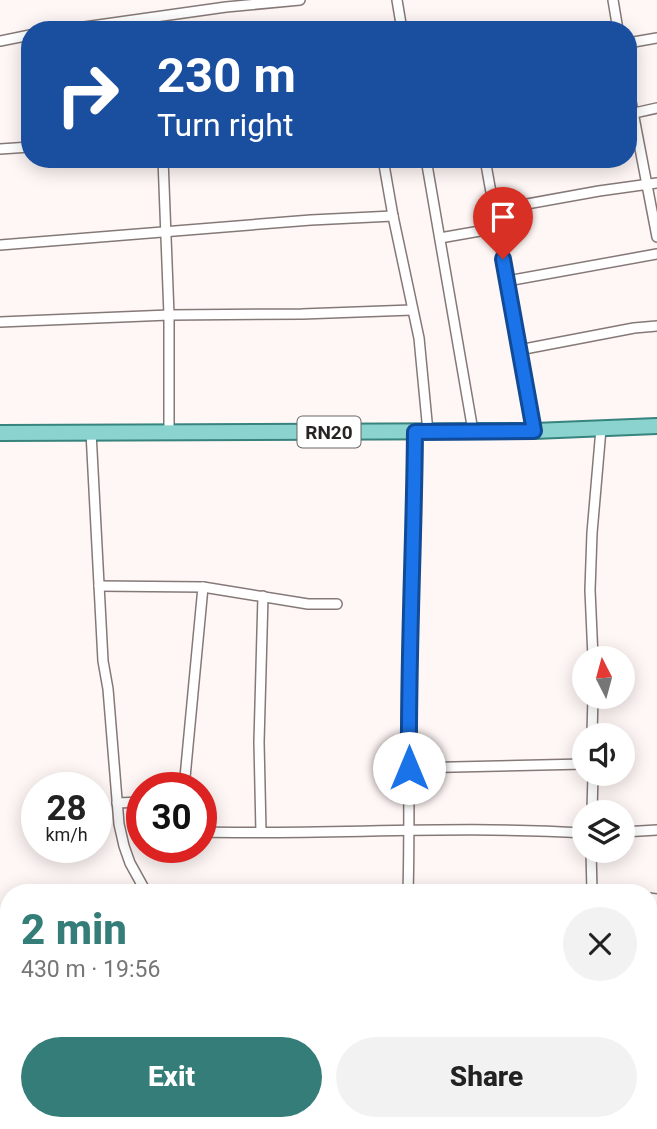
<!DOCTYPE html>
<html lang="en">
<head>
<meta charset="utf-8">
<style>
	body { margin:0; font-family:Roboto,sans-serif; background:#f2f2f2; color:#222; height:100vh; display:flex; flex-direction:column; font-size:26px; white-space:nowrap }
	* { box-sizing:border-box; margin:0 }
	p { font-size:23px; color:#767676 }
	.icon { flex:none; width:38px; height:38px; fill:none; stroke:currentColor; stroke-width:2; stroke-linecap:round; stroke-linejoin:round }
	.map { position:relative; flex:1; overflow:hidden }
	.details { position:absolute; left:0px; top:884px; width:658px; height:247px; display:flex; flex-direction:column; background:#fff; border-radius:28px 28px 0 0; box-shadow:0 4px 18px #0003 }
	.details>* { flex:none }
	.hud { position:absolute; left:21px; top:21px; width:616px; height:147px; border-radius:28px; box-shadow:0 4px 18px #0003; background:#1a4fa0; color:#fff; overflow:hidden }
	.needle { width:46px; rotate:354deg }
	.tools { position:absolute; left:572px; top:646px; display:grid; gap:14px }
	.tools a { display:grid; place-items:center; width:63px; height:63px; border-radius:50%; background:#fff; box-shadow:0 4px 18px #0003; font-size:35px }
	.speed { position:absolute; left:21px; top:772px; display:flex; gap:14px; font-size:35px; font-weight:700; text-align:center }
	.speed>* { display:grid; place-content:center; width:91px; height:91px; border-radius:50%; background:#fff; box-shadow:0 4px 18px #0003; line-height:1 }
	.speed small { font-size:18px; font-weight:400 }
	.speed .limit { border:10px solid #d22; background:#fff; color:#111 }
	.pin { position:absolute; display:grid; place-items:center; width:60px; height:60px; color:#fff; margin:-72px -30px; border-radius:50% 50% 50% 0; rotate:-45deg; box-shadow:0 0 7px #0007 }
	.pin .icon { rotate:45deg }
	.me { position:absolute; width:77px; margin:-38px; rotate:0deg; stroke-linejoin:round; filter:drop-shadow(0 0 5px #0008) }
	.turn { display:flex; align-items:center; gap:24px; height:147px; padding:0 21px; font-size:32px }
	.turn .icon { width:91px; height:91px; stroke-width:2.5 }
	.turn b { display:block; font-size:49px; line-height:60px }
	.round { display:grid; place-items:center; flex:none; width:74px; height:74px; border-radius:37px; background:#f2f2f2 }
	.summary { display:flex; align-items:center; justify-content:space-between; height:119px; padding:0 21px }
	h1 { font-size:42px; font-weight:800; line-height:52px; color:#357d78 }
	.button { display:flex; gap:14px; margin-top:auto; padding:14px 21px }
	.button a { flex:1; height:80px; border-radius:42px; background:#357d78; color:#fff; font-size:28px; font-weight:800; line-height:80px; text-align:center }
	.button a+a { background:#f2f2f2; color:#222 }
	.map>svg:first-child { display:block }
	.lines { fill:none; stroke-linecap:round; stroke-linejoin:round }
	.street-casing { stroke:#857977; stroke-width:12 }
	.primary-casing { stroke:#37837e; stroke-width:18 }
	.street { stroke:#fff; stroke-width:9 }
	.primary { stroke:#8bd3ce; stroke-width:14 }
	.route-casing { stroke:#114b97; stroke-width:18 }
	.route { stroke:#1a73e8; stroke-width:12 }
	.labels { text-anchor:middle; stroke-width:5; stroke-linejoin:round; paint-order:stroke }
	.shield { fill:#fff; stroke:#696666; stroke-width:2 }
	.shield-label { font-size:19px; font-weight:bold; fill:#292424 }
</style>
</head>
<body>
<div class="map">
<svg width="657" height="1129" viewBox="0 0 657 1129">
	<rect width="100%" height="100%" fill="#fff7f5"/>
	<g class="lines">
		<!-- street casing -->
		<g class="street-casing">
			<g id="street">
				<polyline points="397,0 402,30"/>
				<polyline points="613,0 618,30"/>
				<polyline points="63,30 226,7 300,0"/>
				<polyline points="0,41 30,35"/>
				<polyline points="628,43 657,38"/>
				<polyline points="628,86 657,237"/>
				<polyline points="630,114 657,108"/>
				<polyline points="0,149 30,147"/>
				<polyline points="163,159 169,315 169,432"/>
				<polyline points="383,159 393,216 419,338 428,432"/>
				<polyline points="426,159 473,431"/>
				<polyline points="485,159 534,431"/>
				<polyline points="494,210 599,191 657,183"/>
				<polyline points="440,238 497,228"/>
				<polyline points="0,245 311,220 393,216"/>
				<polyline points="507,281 657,254"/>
				<polyline points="0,322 169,315 302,314 412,310"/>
				<polyline points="519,350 634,328 657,326"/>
				<polyline points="91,432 103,661 108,689 119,824 124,846 130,863 146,892"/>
				<polyline points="99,586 203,587 308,604 337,604"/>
				<polyline points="593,658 590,590 592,533 601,429"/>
				<polyline points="592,735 593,696"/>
				<polyline points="409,768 584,764"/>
				<polyline points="184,788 203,587"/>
				<polyline points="117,803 142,802"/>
				<polyline points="592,812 593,774"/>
				<path d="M 201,832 C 329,835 457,825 584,833"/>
				<polyline points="261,832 259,742 263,596"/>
				<polyline points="623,832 657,830"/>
				<polyline points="591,850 592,892"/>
				<path d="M 408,892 C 410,826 408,760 409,694 C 410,607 415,520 415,432"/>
				<polyline points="649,898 657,899"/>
				<polyline points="0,963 9,962"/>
				<polyline points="649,963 657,963"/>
				<polyline points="0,1029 9,1029"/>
				<polyline points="649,1030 657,1030"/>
				<polyline points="176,1122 177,1129"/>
				<polyline points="405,1129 405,1122"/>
				<polyline points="580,1129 581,1122"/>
			</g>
		</g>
		<!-- primary casing -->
		<g class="primary-casing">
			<polyline id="primary" points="0,433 534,431 657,426"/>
		</g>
		<!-- street -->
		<use href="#street" class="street"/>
		<!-- primary -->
		<use href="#primary" class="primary"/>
	</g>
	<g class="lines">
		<!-- route casing -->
		<g class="route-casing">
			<path id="route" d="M 409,768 C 408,656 414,544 415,432 L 534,431 L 503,259"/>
		</g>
		<!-- route -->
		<use href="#route" class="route"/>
	</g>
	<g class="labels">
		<!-- shield labels -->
		<rect class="shield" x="297.5" y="416.5" width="63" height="31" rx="5"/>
		<g class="shield-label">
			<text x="329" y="439">RN20</text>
		</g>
	</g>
</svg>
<div class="tools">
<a><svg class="needle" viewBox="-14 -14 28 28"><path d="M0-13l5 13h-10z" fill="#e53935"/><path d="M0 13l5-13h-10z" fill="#767676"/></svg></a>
<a><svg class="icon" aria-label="sound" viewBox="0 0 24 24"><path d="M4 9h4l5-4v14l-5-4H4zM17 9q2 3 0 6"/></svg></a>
<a><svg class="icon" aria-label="layers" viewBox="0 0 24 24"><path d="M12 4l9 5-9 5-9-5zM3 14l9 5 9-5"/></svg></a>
</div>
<div class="speed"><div>28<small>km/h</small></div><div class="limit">30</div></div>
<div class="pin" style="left:503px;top:259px;background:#d93025"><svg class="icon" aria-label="arrive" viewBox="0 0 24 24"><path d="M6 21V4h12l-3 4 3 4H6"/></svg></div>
<svg class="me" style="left:409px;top:768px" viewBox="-20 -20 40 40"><circle r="19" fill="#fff"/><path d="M0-13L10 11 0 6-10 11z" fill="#1a73e8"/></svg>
<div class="hud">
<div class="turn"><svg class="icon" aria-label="right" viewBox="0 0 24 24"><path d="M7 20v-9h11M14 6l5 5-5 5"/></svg><div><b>230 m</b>Turn right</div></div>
</div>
<section class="details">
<div class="summary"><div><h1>2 min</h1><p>430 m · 19:56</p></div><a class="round"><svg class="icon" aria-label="close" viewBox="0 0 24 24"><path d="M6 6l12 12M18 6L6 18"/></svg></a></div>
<div class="button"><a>Exit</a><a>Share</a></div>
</section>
</div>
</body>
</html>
